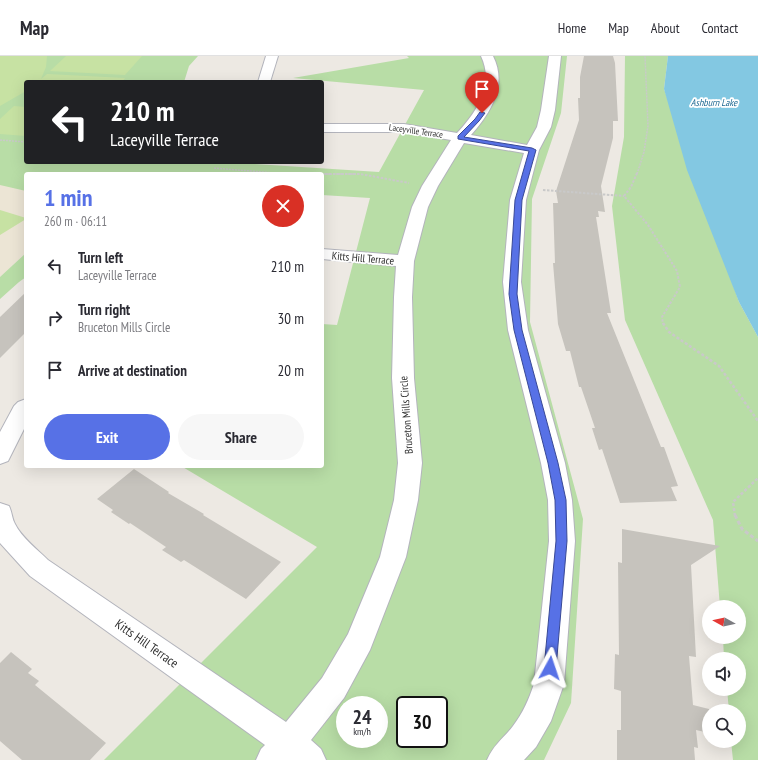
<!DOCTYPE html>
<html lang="en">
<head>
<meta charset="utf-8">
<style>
	body { margin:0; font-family:"PT Sans Narrow",sans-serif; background:#f7f7f7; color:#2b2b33; height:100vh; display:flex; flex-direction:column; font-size:15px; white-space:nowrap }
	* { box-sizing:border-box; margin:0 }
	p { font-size:13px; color:#7c7c81 }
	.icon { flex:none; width:22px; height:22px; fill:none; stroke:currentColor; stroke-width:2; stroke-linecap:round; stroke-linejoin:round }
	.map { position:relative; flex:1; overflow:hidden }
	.drawer { position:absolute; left:24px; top:116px; width:300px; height:296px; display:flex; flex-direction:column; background:#fff; border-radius:4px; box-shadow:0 4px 16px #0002 }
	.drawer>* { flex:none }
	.hud { position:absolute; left:24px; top:24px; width:300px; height:84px; border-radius:4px; box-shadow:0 4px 16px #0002; background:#202124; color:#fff; overflow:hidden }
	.needle { width:26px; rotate:278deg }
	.tools { position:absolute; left:702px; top:544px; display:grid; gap:8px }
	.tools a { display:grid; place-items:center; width:44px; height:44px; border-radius:50%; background:#fff; box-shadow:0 4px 16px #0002; font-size:20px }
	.speed { position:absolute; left:336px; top:640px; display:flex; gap:8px; font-size:20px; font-weight:700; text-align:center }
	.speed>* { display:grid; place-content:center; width:52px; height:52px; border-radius:50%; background:#fff; box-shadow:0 4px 16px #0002; line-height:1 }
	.speed small { font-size:10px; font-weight:400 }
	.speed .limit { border:2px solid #111; border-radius:6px; background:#fff; color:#111 }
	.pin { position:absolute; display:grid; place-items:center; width:34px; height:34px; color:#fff; margin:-41px -17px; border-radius:50% 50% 50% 0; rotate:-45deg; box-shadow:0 0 4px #0007 }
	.pin .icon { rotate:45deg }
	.me { position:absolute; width:44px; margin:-22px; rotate:5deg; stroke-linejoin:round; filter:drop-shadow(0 0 3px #0008) }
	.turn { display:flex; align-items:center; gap:14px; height:84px; padding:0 20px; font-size:18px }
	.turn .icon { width:52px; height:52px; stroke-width:2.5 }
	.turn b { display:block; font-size:28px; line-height:34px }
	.round { display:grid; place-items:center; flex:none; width:42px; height:42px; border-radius:21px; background:#f7f7f7 }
	.summary { display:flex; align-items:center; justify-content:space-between; height:68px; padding:0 20px }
	h1 { font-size:24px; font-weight:800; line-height:30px; color:#5771e6 }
	.action { display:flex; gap:8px; margin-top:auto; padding:8px 20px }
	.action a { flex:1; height:46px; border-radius:24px; background:#5771e6; color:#fff; font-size:16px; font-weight:800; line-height:46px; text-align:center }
	.action a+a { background:#f7f7f7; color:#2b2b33 }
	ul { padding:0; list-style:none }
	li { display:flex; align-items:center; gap:12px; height:52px; padding:0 20px }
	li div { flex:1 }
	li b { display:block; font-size:15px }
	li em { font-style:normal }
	header { display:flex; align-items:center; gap:24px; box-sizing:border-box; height:56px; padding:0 20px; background:#fff; border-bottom:1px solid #e1e1e2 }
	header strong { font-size:19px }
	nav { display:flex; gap:22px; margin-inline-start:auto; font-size:14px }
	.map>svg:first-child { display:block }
	.education { fill:#ece5d5 }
	.green { fill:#b8dda6; fill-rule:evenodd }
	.pitch { fill:#c7e2a3 }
	.water { fill:#83c8e2 }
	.building { fill:#c6c3bd }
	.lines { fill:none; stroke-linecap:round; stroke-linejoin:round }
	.minor-casing { stroke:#b3b4bc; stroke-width:2 }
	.path-far3 { stroke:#c9c9c9; stroke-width:1.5; stroke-dasharray:2 1; stroke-linecap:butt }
	.path-far2 { stroke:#c9c9c9; stroke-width:2; stroke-dasharray:2.5 1.5; stroke-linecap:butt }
	.path-far1 { stroke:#c9c9c9; stroke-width:2.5; stroke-dasharray:3 2; stroke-linecap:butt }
	.path { stroke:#c9c9c9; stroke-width:3; stroke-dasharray:4 2.5; stroke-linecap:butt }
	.minor { fill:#fff; fill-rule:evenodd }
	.route { fill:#5771e6; stroke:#394996 }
	.labels { text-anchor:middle; stroke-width:3.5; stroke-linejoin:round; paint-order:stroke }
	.far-street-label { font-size:9px; fill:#2e2e2e; stroke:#fff }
	.far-water-label { font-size:10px; font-style:italic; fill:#1e6992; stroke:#fff }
	.street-label { font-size:11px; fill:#2e2e2e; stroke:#fff }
	.near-street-label { font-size:13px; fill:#2e2e2e; stroke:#fff }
</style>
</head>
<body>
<header>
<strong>Map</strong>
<nav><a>Home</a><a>Map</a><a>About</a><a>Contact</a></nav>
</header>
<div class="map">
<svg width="758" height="704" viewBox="0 0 758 704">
	<rect width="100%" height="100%" fill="#ede9e3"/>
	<!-- education -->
	<polygon class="education" points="0,0 26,26 26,197 0,221"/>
	<!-- green -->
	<g class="green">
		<path d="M 0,0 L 198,0 L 189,10 L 184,26 L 26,26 L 26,106 L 247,106 L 255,108 L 379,116 L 424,34 L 293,22 L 409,2 L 407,0 L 567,0 L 561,57 L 532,143 L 530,266 L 583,463 L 571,647 L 544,704 L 104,704 L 317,491 L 181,410 L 322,410 L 322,268 L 337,269 L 370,142 L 322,139 L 322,118 L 26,118 L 26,135 L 0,129 ZM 345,649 L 379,649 L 379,683 L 345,683 ZM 405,649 L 439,649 L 439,683 L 405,683 Z"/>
		<polygon points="625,0 668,0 664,33 739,246 758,281 758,704 733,704 731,685 739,685 739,655 729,655 727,633 739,633 739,603 724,603 723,581 739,581 739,551 720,551 713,464 625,264 612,150 624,81"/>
		<polygon points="26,197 26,221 19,226 0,243 0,221"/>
	</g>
	<!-- pitch -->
	<g class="pitch">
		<polygon points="0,0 47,0 46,11 41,23 47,18 125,22 122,26 26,26 26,35 0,50"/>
		<polygon points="66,0 142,0 125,19 50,15"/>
		<polygon points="14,50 26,51 26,80 0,78 0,63"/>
		<polygon points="0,154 26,162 26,163 0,179"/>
	</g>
	<!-- water -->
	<polygon class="water" points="668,0 758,0 758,281 739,246 687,114 664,33"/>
	<!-- building -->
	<g class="building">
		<polygon points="584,0 613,0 615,7 618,65 613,65 613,82 601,130 605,156 598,155 599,161 596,161 611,257 607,257 661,391 664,391 678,430 671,431 677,445 620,447 602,393 599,394 592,372 595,372 581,331 579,331 570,295 566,295 558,268 553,207 555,207 553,147 558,147 556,135 579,64 578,42 580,42 580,21"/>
		<polygon points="26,236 26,276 0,302 0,261"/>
		<polygon points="134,413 169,436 168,437 204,458 203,459 281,506 246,543 184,504 181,506 162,494 166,491 130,467 129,468 111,456 113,454 97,443"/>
		<polygon points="622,473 720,490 691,509 696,601 689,600 693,649 709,653 709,677 696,674 698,692 694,691 695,704 617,704 617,674 621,674 621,635 614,633 615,598 619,599 618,506 622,507"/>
		<polygon points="11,596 32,613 28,617 39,625 35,629 106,687 90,704 22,704 0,685 0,607"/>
	</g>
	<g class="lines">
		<!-- minor casing -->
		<g class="minor-casing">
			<g id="minor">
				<polygon points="266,0 278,0 270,26 258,26"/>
				<path d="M 481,0 L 493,0 C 508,29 490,58 471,79 L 527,89 L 537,71 L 541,54 L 549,0 L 561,0 L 555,54 L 551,71 L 539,94 L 526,144 L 521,226 L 528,274 L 565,407 L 572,444 L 575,485 L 564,628 L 551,665 L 536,691 L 524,704 L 487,704 C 494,688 503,683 513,670 C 523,657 529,643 534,628 L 549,485 L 548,444 L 541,407 L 508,274 L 503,226 L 510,144 L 524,97 L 464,87 L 438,130 L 428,151 L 414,205 L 412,241 L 414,322 L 422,407 L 418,444 L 406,501 L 370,594 L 344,642 L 311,684 L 321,693 L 326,704 L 256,704 L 261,693 L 265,689 L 30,520 L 0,487 L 0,447 L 9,450 C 12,456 12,463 15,468 C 21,481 38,494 48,504 L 286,666 L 322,622 L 348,578 L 380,501 L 394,444 L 398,407 L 392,322 L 394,241 L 396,210 L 322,203 L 322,193 L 398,199 L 412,151 L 422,130 L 451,84 L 404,76 L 322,76 L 322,68 L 404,68 L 457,77 C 476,57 495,29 481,0 Z"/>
				<polygon points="26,343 26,369 8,405 0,408 0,376 14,350 18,346"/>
			</g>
		</g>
		<!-- path-far3 -->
		<g class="path-far3">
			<polyline points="0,84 26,86"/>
			<polyline points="214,112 287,118"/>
			<polyline points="309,118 360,118"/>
			<polyline points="637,118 644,96 648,70 645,0"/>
		</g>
		<!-- path-far2 -->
		<g class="path-far2">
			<polyline points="275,117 287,118"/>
			<polyline points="637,117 631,131 624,140 648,169 677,215 680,231 662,261 663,268"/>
			<polyline points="309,118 360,118 409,127"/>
			<polyline points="543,134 624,140"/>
		</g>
		<!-- path-far1 -->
		<g class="path-far1">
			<polyline points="663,267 669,276 719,310 758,365"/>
			<polyline points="735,460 733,446 758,422"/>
		</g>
		<!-- path -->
		<polyline class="path" points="735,459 742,473 758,485"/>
		<!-- minor -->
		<use href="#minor" class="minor"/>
	</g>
	<!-- route -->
	<polygon class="route" points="480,56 485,57 479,65 464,81 532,92 536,94 522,144 517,238 522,274 558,407 566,444 567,485 556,612 554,616 550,617 546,616 544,612 556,485 555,444 548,407 514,274 509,238 515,144 529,95 458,83 458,80 475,63"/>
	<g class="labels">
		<!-- far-street labels -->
		<g class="far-street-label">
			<text transform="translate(416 75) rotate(8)" y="3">Laceyville Terrace</text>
		</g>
		<!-- far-water labels -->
		<g class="far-water-label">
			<text x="714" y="50">Ashburn Lake</text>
		</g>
		<!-- street labels -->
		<g class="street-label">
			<text transform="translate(363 202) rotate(5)" y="4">Kitts Hill Terrace</text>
			<text transform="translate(406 359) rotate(-94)" y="4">Bruceton Mills Circle</text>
		</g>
		<!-- near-street labels -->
		<g class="near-street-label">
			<text transform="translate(147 587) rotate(35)" y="5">Kitts Hill Terrace</text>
		</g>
	</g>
</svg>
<div class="tools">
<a><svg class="needle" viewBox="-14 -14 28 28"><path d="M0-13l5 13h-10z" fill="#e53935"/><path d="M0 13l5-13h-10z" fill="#7c7c81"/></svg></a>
<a><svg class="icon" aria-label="sound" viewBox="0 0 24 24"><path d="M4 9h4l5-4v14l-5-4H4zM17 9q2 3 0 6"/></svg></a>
<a><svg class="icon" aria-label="search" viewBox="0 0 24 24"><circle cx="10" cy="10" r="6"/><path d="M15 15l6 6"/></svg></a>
</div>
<div class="speed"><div>24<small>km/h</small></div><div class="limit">30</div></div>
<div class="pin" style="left:482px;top:57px;background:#d93025"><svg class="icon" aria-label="arrive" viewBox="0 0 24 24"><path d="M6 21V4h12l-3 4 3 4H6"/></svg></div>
<svg class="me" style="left:550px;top:612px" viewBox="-20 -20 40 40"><path d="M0-17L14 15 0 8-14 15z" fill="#5771e6" stroke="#fff" stroke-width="4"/></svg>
<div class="hud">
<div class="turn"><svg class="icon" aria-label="left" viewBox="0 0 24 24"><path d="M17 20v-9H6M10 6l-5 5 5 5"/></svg><div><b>210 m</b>Laceyville Terrace</div></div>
</div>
<section class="drawer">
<div class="summary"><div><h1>1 min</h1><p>260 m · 06:11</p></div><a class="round" style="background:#d93025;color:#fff"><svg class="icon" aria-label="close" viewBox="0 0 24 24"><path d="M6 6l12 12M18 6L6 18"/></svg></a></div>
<ul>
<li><svg class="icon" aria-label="left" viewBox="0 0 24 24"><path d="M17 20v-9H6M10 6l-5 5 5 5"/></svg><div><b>Turn left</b><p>Laceyville Terrace</p></div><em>210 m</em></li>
<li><svg class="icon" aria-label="right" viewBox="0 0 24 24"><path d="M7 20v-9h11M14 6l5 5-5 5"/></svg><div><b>Turn right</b><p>Bruceton Mills Circle</p></div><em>30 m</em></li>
<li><svg class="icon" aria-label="arrive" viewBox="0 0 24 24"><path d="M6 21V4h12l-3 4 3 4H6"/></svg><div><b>Arrive at destination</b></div><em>20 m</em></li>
</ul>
<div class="action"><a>Exit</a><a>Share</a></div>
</section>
</div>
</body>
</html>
